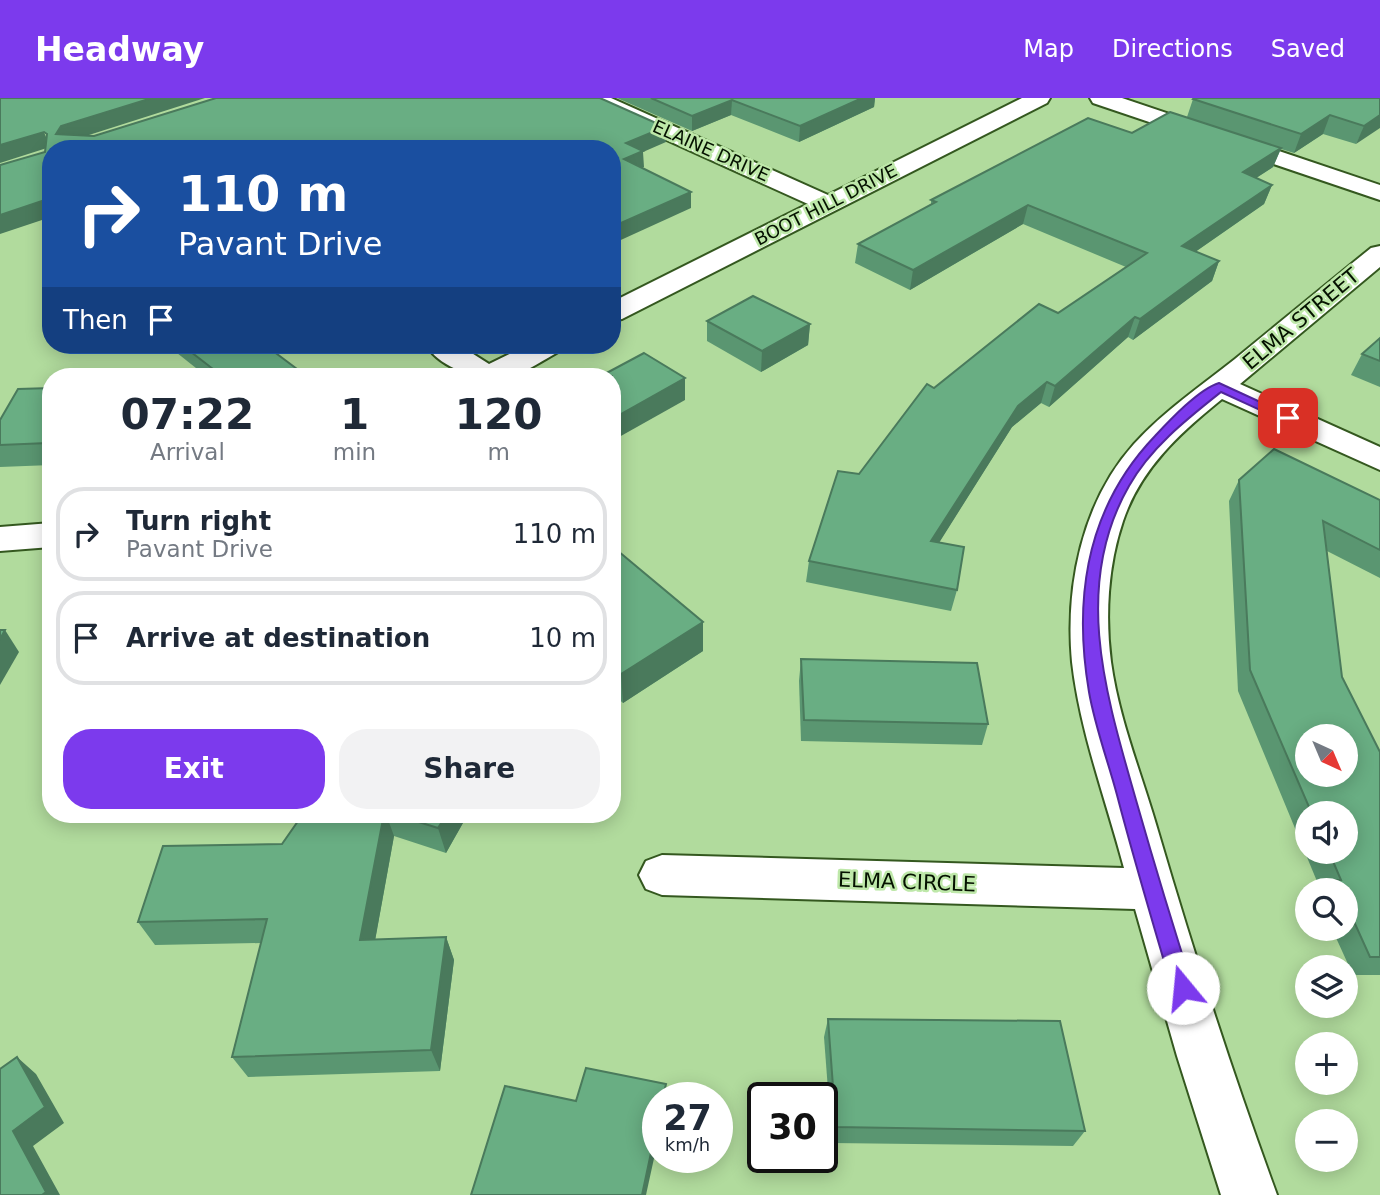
<!DOCTYPE html>
<html lang="en">
<head>
<meta charset="utf-8">
<style>
	body { margin:0; font-family:"DejaVu Sans",sans-serif; background:#f2f2f3; color:#1f2937; height:100vh; display:flex; flex-direction:column; font-size:26px; white-space:nowrap }
	* { box-sizing:border-box; margin:0 }
	p { font-size:23px; color:#747a83 }
	.icon { flex:none; width:38px; height:38px; fill:none; stroke:currentColor; stroke-width:2; stroke-linecap:round; stroke-linejoin:round }
	.map { position:relative; flex:1; overflow:hidden }
	.sheet { position:absolute; left:42px; top:270px; width:579px; height:455px; display:flex; flex-direction:column; background:#fff; border-radius:28px; box-shadow:0 4px 18px #0003 }
	.sheet>* { flex:none }
	.banner { position:absolute; left:42px; top:42px; width:579px; height:214px; border-radius:28px; box-shadow:0 4px 18px #0003; background:#1a4fa0; color:#fff; overflow:hidden }
	.needle { width:46px; rotate:136deg }
	.buttons { position:absolute; left:1295px; top:626px; display:grid; gap:14px }
	.buttons a { display:grid; place-items:center; width:63px; height:63px; border-radius:50%; background:#fff; box-shadow:0 4px 18px #0003; font-size:35px }
	.speed { position:absolute; left:642px; top:984px; display:flex; gap:14px; font-size:35px; font-weight:700; text-align:center }
	.speed>* { display:grid; place-content:center; width:91px; height:91px; border-radius:50%; background:#fff; box-shadow:0 4px 18px #0003; line-height:1 }
	.speed small { font-size:18px; font-weight:400 }
	.speed .limit { border:4px solid #111; border-radius:10px; background:#fff; color:#111 }
	.pin { position:absolute; display:grid; place-items:center; width:60px; height:60px; color:#fff; margin:-30px; border-radius:14px; box-shadow:0 4px 10px #0006 }
	.me { position:absolute; width:77px; margin:-38px; rotate:343deg; stroke-linejoin:round; filter:drop-shadow(0 0 5px #0008) }
	.turn { display:flex; align-items:center; gap:24px; height:147px; padding:0 21px; font-size:32px }
	.turn .icon { width:91px; height:91px; stroke-width:2.5 }
	.turn b { display:block; font-size:49px; line-height:60px }
	.then { display:flex; align-items:center; height:66px; padding:0 21px; background:#0003; gap:14px; font-size:26px }
	.eta { display:flex; justify-content:space-evenly; align-items:center; height:119px; text-align:center }
	.eta b { font-size:42px; font-weight:800; line-height:49px }
	.button { display:flex; gap:14px; margin-top:auto; padding:14px 21px }
	.button a { flex:1; height:80px; border-radius:28px; background:#7c3aed; color:#fff; font-size:28px; font-weight:800; line-height:80px; text-align:center }
	.button a+a { background:#f2f2f3; color:#1f2937 }
	ul { padding:0; list-style:none }
	li { display:flex; align-items:center; gap:21px; height:94px; margin:0 14px 10px; padding:0 7px; border:4px solid #e0e1e3; border-radius:28px }
	li div { flex:1 }
	li b { display:block; font-size:26px }
	li em { font-style:normal }
	header { display:flex; align-items:center; gap:42px; box-sizing:border-box; height:98px; padding:0 35px; background:#7c3aed; color:#fff }
	header strong { font-size:33px }
	nav { display:flex; gap:38px; margin-inline-start:auto; font-size:24px }
	.map>svg:first-child { display:block }
	.lines { fill:none; stroke-linecap:round; stroke-linejoin:round }
	.minor-casing { stroke:#34581f; stroke-width:4 }
	.minor { fill:#fff; fill-rule:evenodd }
	.wall { fill:#5a9671; fill-rule:evenodd }
	.shaded-wall { fill:#4a7a5c }
	.building { fill:#69ae83; stroke:#4a7a5c; stroke-width:2; fill-rule:evenodd }
	.route { fill:#7c3aed; stroke:#51269a; stroke-width:2 }
	.labels { text-anchor:middle; stroke-width:5; stroke-linejoin:round; paint-order:stroke }
	.far-street-label { font-size:18px; fill:#051200; stroke:#bee8a9 }
	.street-label { font-size:21px; fill:#051200; stroke:#bee8a9 }
</style>
</head>
<body>
<header>
<strong>Headway</strong>
<nav><a>Map</a><a>Directions</a><a>Saved</a></nav>
</header>
<div class="map">
<svg width="1380" height="1097" viewBox="0 0 1380 1097">
	<rect width="100%" height="100%" fill="#b1db9d"/>
	<g class="lines">
		<!-- minor casing -->
		<g class="minor-casing">
			<g id="minor">
				<polygon points="582,0 611,0 828,97 1022,0 1050,0 1047,5 622,221 612,223 612,204 808,106 585,5"/>
				<polygon points="1090,0 1122,0 1380,87 1380,102 1093,5"/>
				<path d="M 1380,148 L 1380,169 L 1240,286 L 1380,349 L 1380,372 L 1222,301 C 1180,335 1141,370 1123,423 C 1108,467 1105,518 1111,564 C 1119,622 1142,677 1158,733 C 1194,856 1233,977 1277,1097 L 1221,1097 L 1177,958 L 1135,811 L 662,797 L 646,791 L 639,777 L 646,763 L 662,757 L 1124,770 C 1106,702 1080,634 1072,564 C 1065,488 1082,404 1134,346 C 1164,313 1201,288 1235,261 C 1280,224 1325,187 1371,150 Z"/>
				<path d="M 426,247 L 459,247 L 489,266 L 528,247 L 565,247 L 560,253 C 545,261 527,274 510,278 C 482,285 441,271 426,247 Z"/>
				<polygon points="51,425 51,449 0,453 0,429"/>
			</g>
		</g>
		<!-- minor -->
		<use href="#minor" class="minor"/>
	</g>
	<!-- wall -->
	<g class="wall">
		<polygon points="617,0 875,0 874,9 799,44 731,17 692,33"/>
		<polygon points="1380,0 1356,46 1323,36 1294,55 1281,51 1273,69 1256,80 1272,87 1264,106 1195,154 1219,163 1212,183 1133,242 1128,239 1049,309 1041,305 1012,329 939,444 957,492 951,513 806,484 809,463 859,376 934,290 1058,215 1126,169 1023,126 910,192 855,165 858,146 931,107 931,102 1132,35 1187,19 1193,1"/>
		<polygon points="707,223 810,226 808,247 761,274 707,243"/>
		<polygon points="1380,240 1380,289 1351,277 1362,256"/>
		<polygon points="167,247 265,247 300,278 206,278"/>
		<polygon points="51,290 51,367 0,369 0,322"/>
		<path d="M 1239,382 L 1380,402 L 1380,480 L 1327,453 L 1342,579 L 1380,654 L 1380,877 L 1353,877 L 1332,831 L 1346,831 L 1346,793 L 1321,793 L 1238,593 L 1229,403 ZM 1307,716 L 1346,716 L 1346,754 L 1307,754 Z"/>
		<polygon points="612,448 703,553 623,605 612,595"/>
		<polygon points="801,561 988,626 982,647 801,643 799,583"/>
		<polygon points="303,716 468,716 446,755 394,738 375,842 446,839 454,862 440,973 248,979 232,959 261,845 155,847 138,824 282,746"/>
		<polygon points="828,921 1085,1033 1073,1048 832,1045 824,939"/>
	</g>
	<!-- shaded-wall -->
	<g class="shaded-wall">
		<polygon points="152,0 205,0 67,44 56,36 61,28"/>
		<polygon points="862,0 875,0 874,9 799,44 800,28"/>
		<polygon points="732,2 731,17 692,33 692,18"/>
		<polygon points="1330,17 1323,36 1294,55 1301,36"/>
		<polygon points="1380,17 1380,30 1356,46 1364,28"/>
		<polygon points="665,29 666,44 643,54 644,69 625,77 624,61 626,45"/>
		<polygon points="44,34 50,49 0,65 0,47"/>
		<polygon points="1281,50 1273,69 1236,93 1243,74"/>
		<polygon points="1272,87 1264,106 1175,168 1182,148"/>
		<polygon points="691,94 691,110 612,146 612,129"/>
		<polygon points="51,100 51,119 0,136 0,117"/>
		<polygon points="1028,107 1023,126 910,192 913,172"/>
		<polygon points="1219,163 1212,183 1133,242 1140,221"/>
		<polygon points="1135,219 1128,239 1049,309 1055,288"/>
		<polygon points="810,226 808,247 761,274 762,253"/>
		<polygon points="297,271 300,278 281,278"/>
		<polygon points="685,280 685,302 612,343 612,321"/>
		<polygon points="1047,284 1041,305 1012,329 927,464 931,443 1018,308"/>
		<polygon points="703,524 703,553 623,605 621,576"/>
		<polygon points="5,532 19,554 0,587 0,541"/>
		<polygon points="384,716 386,716 394,738 371,865 360,842"/>
		<polygon points="447,716 468,716 446,755 438,730"/>
		<polygon points="446,839 454,862 440,973 431,952"/>
		<polygon points="17,959 36,976 64,1025 33,1048 60,1097 42,1097 13,1033"/>
		<polygon points="666,986 666,999 663,999"/>
		<polygon points="658,1022 658,1042 646,1097 642,1097"/>
	</g>
	<!-- building -->
	<g class="building">
		<polygon points="0,0 152,0 61,28 56,36 94,38 216,0 600,0 665,29 626,45 643,53 624,61 691,94 612,129 612,51 51,51 51,100 0,117 0,67 45,54 47,36 44,34 0,47"/>
		<polygon points="651,0 862,0 800,28 732,2 692,18"/>
		<polygon points="1194,0 1380,0 1380,17 1364,28 1330,17 1301,36 1193,1"/>
		<polygon points="1170,14 1281,50 1243,74 1272,87 1182,148 1219,163 1140,221 1135,219 1055,288 1047,284 1018,308 931,443 964,449 957,492 809,463 838,373 859,376 927,286 934,290 1039,206 1058,215 1147,155 1028,107 913,172 858,146 936,104 931,102 1088,20 1132,35"/>
		<polygon points="753,198 810,226 762,253 707,223"/>
		<polygon points="1380,240 1380,263 1362,256"/>
		<polygon points="182,247 265,247 297,271 281,278 222,278"/>
		<polygon points="644,255 685,280 612,321 612,278 601,278"/>
		<polygon points="51,290 51,340 48,345 0,347 0,322 18,291"/>
		<path d="M 1274,351 L 1380,402 L 1380,452 L 1323,423 L 1342,579 L 1380,654 L 1380,859 L 1370,859 L 1346,806 L 1346,793 L 1340,793 L 1335,782 L 1341,782 L 1329,754 L 1346,754 L 1346,716 L 1312,716 L 1250,572 L 1239,382 ZM 1307,639 L 1346,639 L 1346,677 L 1307,677 Z"/>
		<polygon points="612,448 703,524 621,576 612,568"/>
		<polygon points="0,532 5,532 0,541"/>
		<polygon points="801,561 977,565 988,626 804,622"/>
		<polygon points="303,716 384,716 360,842 446,839 431,952 232,959 267,821 138,824 163,748 282,746"/>
		<polygon points="393,716 447,716 438,730"/>
		<polygon points="828,921 1060,923 1085,1033 836,1029"/>
		<polygon points="17,959 45,1009 13,1033 46,1094 42,1097 0,1097 0,971"/>
		<polygon points="586,970 666,986 663,999 658,999 658,1022 642,1097 471,1097 505,988 576,1003"/>
	</g>
	<!-- route -->
	<path class="route" d="M 1219,285 L 1295,320 L 1293,323 L 1284,323 L 1221,294 C 1187,321 1150,350 1129,388 C 1071,489 1107,600 1136,702 C 1154,765 1173,828 1193,890 L 1190,897 L 1183,900 L 1175,897 L 1172,890 C 1153,826 1134,762 1117,697 C 1108,663 1095,629 1089,594 C 1073,500 1086,410 1155,338 C 1170,322 1199,291 1219,285 Z"/>
	<g class="labels">
		<!-- far-street labels -->
		<g class="far-street-label">
			<text transform="translate(711 53) rotate(24)" y="6">ELAINE DRIVE</text>
			<text transform="translate(826 107) rotate(-27)" y="6">BOOT HILL DRIVE</text>
		</g>
		<!-- street labels -->
		<g class="street-label">
			<text transform="translate(1301 221) rotate(-40)" y="7">ELMA STREET</text>
			<text transform="translate(907 784) rotate(2)" y="7">ELMA CIRCLE</text>
		</g>
	</g>
</svg>
<div class="buttons">
<a><svg class="needle" viewBox="-14 -14 28 28"><path d="M0-13l5 13h-10z" fill="#e53935"/><path d="M0 13l5-13h-10z" fill="#747a83"/></svg></a>
<a><svg class="icon" aria-label="sound" viewBox="0 0 24 24"><path d="M4 9h4l5-4v14l-5-4H4zM17 9q2 3 0 6"/></svg></a>
<a><svg class="icon" aria-label="search" viewBox="0 0 24 24"><circle cx="10" cy="10" r="6"/><path d="M15 15l6 6"/></svg></a>
<a><svg class="icon" aria-label="layers" viewBox="0 0 24 24"><path d="M12 4l9 5-9 5-9-5zM3 14l9 5 9-5"/></svg></a>
<a>+</a>
<a>−</a>
</div>
<div class="speed"><div>27<small>km/h</small></div><div class="limit">30</div></div>
<div class="pin" style="left:1288px;top:320px;background:#d93025"><svg class="icon" aria-label="arrive" viewBox="0 0 24 24"><path d="M6 21V4h12l-3 4 3 4H6"/></svg></div>
<svg class="me" style="left:1183px;top:890px" viewBox="-20 -20 40 40"><circle r="19" fill="#fff"/><path d="M0-13L10 11 0 6-10 11z" fill="#7c3aed"/></svg>
<div class="banner">
<div class="turn"><svg class="icon" aria-label="right" viewBox="0 0 24 24"><path d="M7 20v-9h11M14 6l5 5-5 5"/></svg><div><b>110 m</b>Pavant Drive</div></div>
<div class="then">Then<svg class="icon" aria-label="arrive" viewBox="0 0 24 24"><path d="M6 21V4h12l-3 4 3 4H6"/></svg></div>
</div>
<section class="sheet">
<div class="eta">
<div><b>07:22</b><p>Arrival</p></div>
<div><b>1</b><p>min</p></div>
<div><b>120</b><p>m</p></div>
</div>
<ul>
<li><svg class="icon" aria-label="right" viewBox="0 0 24 24"><path d="M7 20v-9h11M14 6l5 5-5 5"/></svg><div><b>Turn right</b><p>Pavant Drive</p></div><em>110 m</em></li>
<li><svg class="icon" aria-label="arrive" viewBox="0 0 24 24"><path d="M6 21V4h12l-3 4 3 4H6"/></svg><div><b>Arrive at destination</b></div><em>10 m</em></li>
</ul>
<div class="button"><a>Exit</a><a>Share</a></div>
</section>
</div>
</body>
</html>
